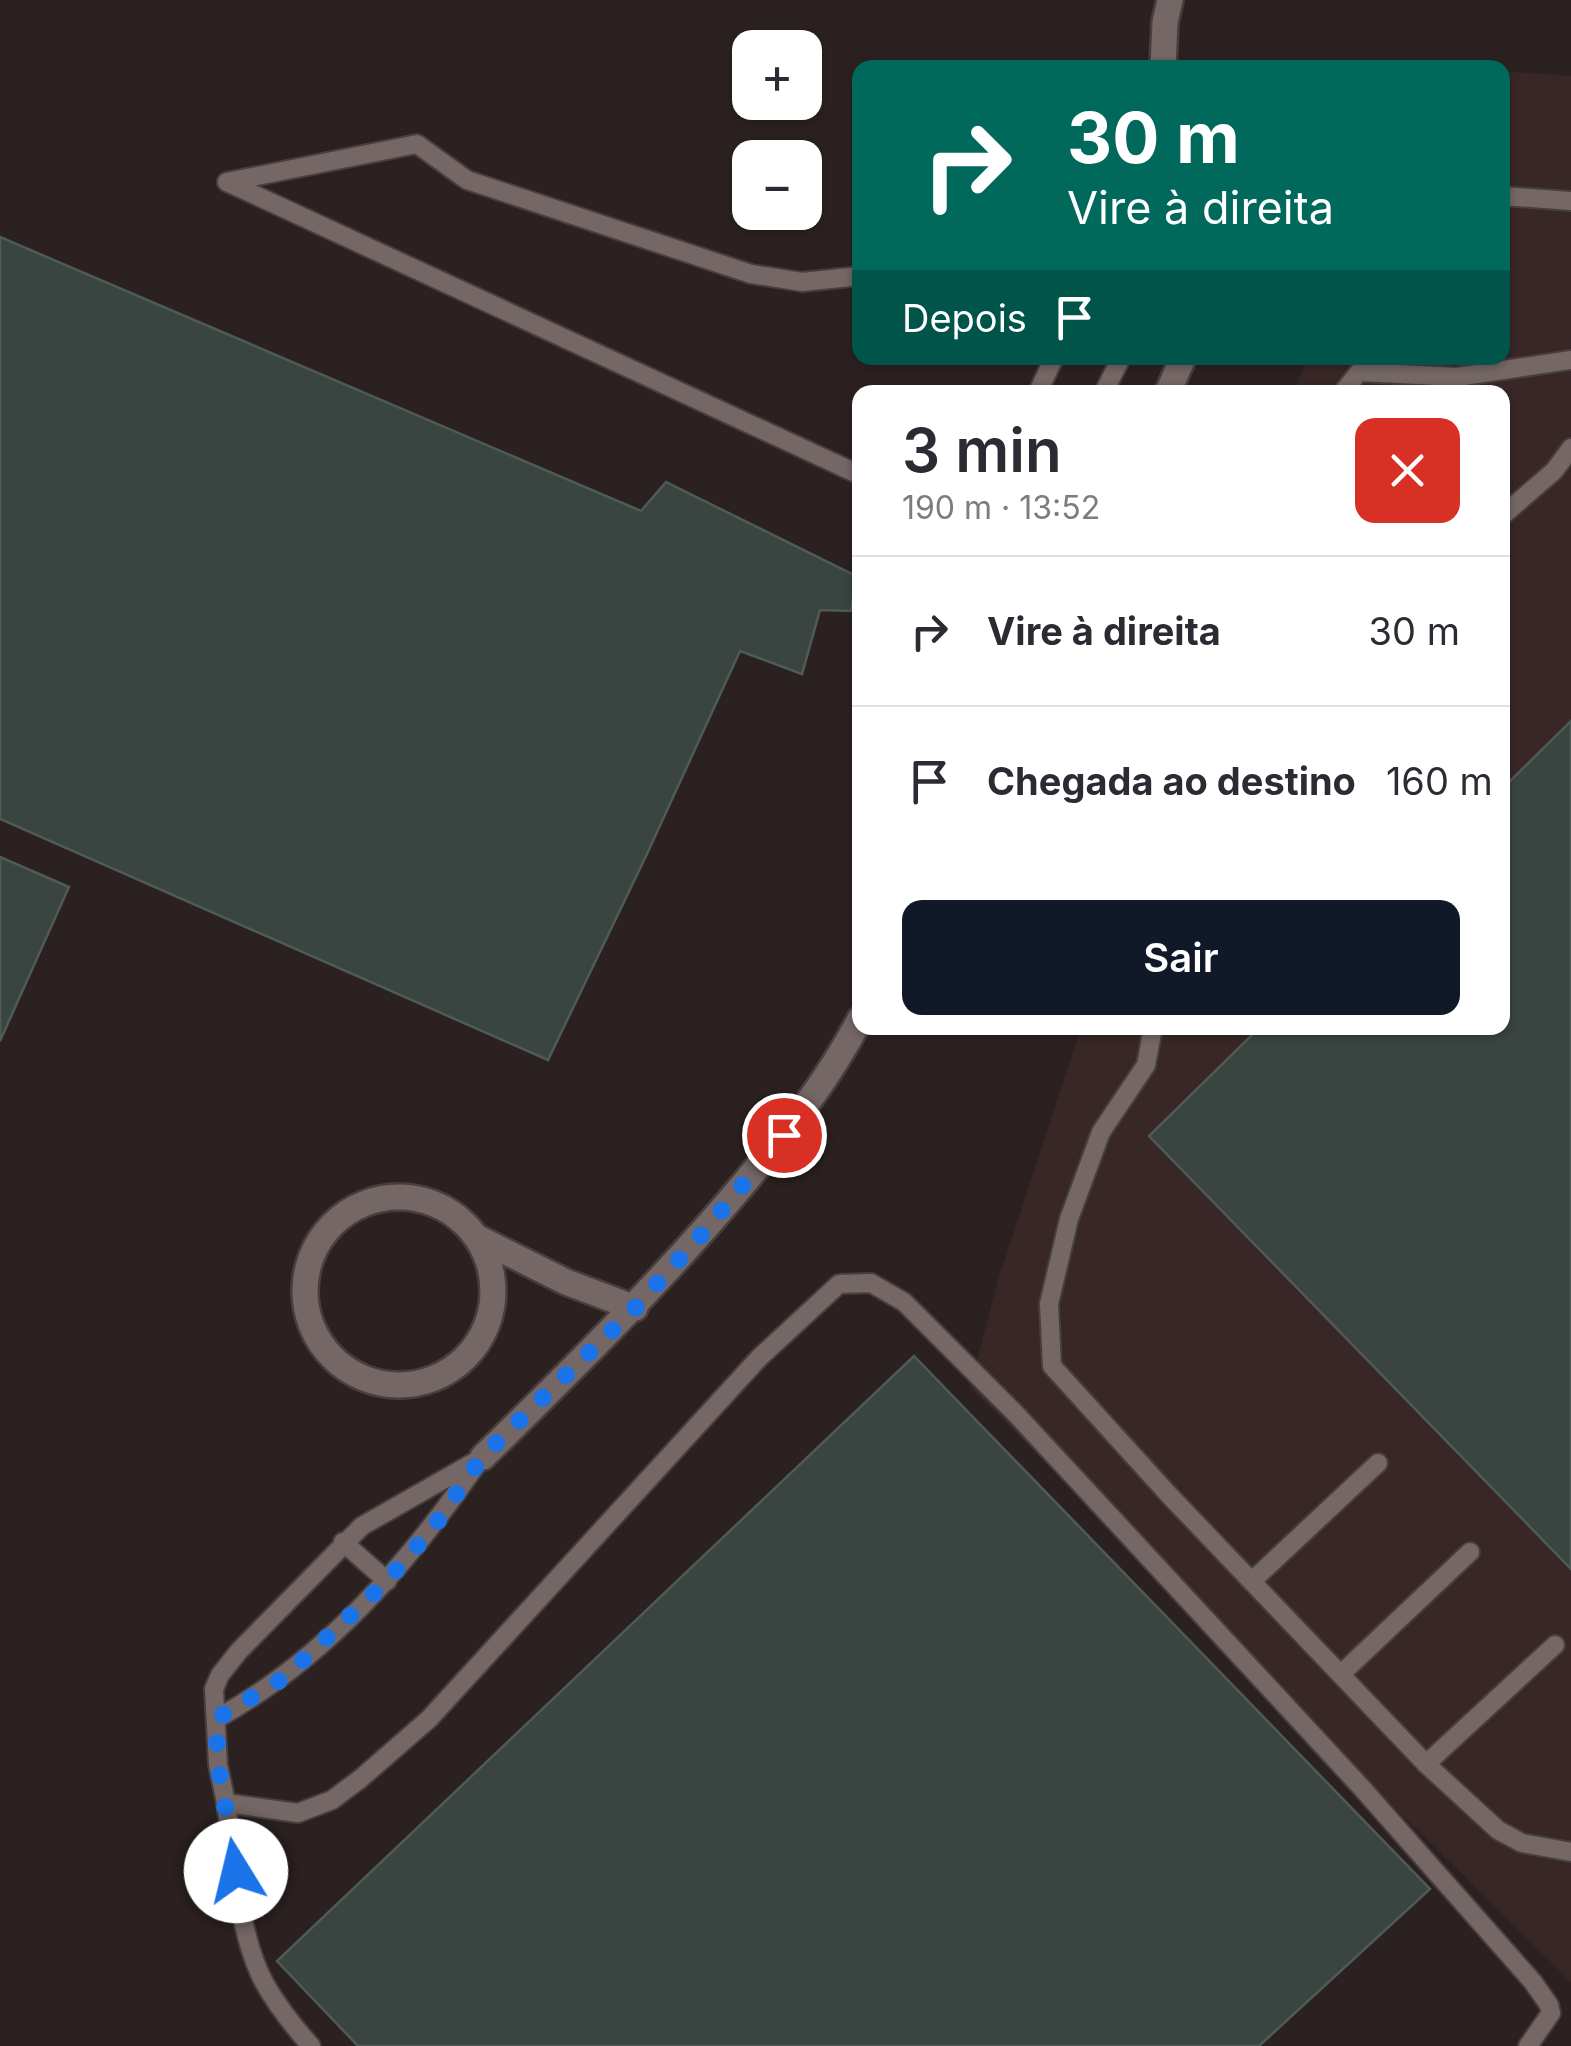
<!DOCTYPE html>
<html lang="pt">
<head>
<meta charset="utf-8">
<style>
	body { margin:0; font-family:Inter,sans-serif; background:#f2f2f3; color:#2b2b33; height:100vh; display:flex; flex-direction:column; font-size:38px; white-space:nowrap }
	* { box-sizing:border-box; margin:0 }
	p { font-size:32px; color:#7c7c81 }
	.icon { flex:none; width:55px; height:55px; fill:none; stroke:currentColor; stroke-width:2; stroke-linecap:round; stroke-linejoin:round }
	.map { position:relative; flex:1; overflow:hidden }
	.sheet { position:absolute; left:852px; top:385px; width:658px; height:650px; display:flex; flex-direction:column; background:#fff; border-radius:20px; box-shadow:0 2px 8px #0004 }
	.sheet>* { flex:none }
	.top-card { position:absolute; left:852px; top:60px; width:658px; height:305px; border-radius:20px; box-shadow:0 2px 8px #0004; background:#00695c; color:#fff; overflow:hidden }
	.fabs { position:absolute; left:732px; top:30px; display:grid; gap:20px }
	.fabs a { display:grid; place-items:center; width:90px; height:90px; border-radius:20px; background:#fff; box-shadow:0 2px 8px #0004; font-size:50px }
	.pin { position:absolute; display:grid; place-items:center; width:85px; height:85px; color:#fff; margin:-42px; border:5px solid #fff; border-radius:50%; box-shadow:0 2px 10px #0007 }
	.me { position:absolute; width:110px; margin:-55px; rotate:351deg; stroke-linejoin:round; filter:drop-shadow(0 0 8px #0008) }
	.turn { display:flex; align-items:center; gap:35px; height:210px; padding:0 50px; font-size:45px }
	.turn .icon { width:130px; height:130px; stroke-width:2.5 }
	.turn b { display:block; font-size:70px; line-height:85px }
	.then { display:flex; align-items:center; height:95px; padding:0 50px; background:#0003; gap:20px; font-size:38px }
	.round { display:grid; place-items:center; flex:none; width:105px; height:105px; border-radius:20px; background:#f2f2f3 }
	.summary { display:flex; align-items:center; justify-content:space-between; height:170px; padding:0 50px }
	h1 { font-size:60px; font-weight:600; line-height:75px }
	.button { display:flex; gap:20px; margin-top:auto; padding:20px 50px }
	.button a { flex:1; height:115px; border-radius:20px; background:#111827; color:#fff; font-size:40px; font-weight:600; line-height:115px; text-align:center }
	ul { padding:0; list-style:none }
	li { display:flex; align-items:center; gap:30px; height:150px; padding:0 50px; border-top:2px solid #e1e1e2 }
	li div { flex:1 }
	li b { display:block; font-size:38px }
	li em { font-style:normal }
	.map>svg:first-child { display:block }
	.built { fill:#382726 }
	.building { fill:#3a4440; stroke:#4f5b56; stroke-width:2.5 }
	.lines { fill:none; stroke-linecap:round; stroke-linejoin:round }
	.service-casing { stroke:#473f3d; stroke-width:22 }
	.minor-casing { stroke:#473f3d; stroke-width:30 }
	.service { stroke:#746765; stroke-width:18 }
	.minor { stroke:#746765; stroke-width:25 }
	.route { stroke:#1a73e8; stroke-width:18; stroke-dasharray:0 32.4 }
</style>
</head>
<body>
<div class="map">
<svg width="1571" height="2046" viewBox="0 0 1571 2046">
	<rect width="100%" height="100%" fill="#2b2120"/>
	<!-- built -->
	<polygon class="built" points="1503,71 1571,76 1571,1982 970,1388 997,1283 1081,1028 1502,1028 1502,392 1294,392 1307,358 1502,358"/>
	<!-- building -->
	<g class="building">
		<polygon points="0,237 641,511 666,482 856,576 851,611 820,610 802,674 740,651 647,854 548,1060 0,819"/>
		<polygon points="1571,721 1571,1569 1149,1136 1259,1028 1502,1028 1502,789"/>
		<polygon points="0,857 69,887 0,1041"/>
		<polygon points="914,1356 1430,1889 1259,2046 358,2046 277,1961"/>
	</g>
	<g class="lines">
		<!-- service casing -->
		<g class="service-casing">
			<g id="service">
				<polyline points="227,182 860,475"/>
				<polyline points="227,182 417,144 467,180 751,274 802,282 860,276"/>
				<polyline points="1502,196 1571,201"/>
				<polyline points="1038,392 1054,358"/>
				<polyline points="1104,392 1121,358"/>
				<polyline points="1343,392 1359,372 1457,377 1571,360"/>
				<polyline points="1502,516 1554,471 1571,448"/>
				<polyline points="1153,1028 1146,1065 1101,1132 1069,1219 1049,1304 1052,1366 1170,1496 1426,1764 1498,1830 1522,1843 1571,1852"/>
				<polyline points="483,1457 362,1526 239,1651 220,1675 214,1689 218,1765 226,1803 298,1813 332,1800 360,1779 429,1719 759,1358 839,1284 871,1283 904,1302 1016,1414 1361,1787 1533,1982 1549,2005 1551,2013 1528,2046"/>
				<polyline points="343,1542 387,1581"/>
				<polyline points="1253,1580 1378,1463"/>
				<polyline points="1341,1674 1470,1552"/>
				<path d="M 216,1719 C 325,1659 409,1563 479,1461"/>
				<polyline points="1426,1764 1555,1645"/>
				<path d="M 226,1803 C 234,1858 238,1935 265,1984 C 278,2007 294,2027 311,2046"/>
			</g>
		</g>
		<!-- minor casing -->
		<g class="minor-casing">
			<g id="minor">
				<polyline points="1163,68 1165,22 1170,0"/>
				<polyline points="1168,392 1183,358"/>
				<circle cx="399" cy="1291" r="94"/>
				<polyline points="478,1238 566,1282 635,1308"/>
				<path d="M 483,1457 C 574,1368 664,1279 746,1181 C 789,1129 829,1079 860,1019"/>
			</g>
		</g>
		<!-- service -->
		<use href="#service" class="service"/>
		<!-- minor -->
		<use href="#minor" class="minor"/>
	</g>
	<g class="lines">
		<!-- route -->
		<polyline class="route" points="236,1871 218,1765 216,1719 285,1677 387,1581 435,1525 482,1457 635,1308 704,1232 784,1135"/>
	</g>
</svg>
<div class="fabs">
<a>+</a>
<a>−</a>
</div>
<div class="pin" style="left:784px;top:1135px;background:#d93025"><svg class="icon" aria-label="arrive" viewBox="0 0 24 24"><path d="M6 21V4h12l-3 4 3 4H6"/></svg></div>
<svg class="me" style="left:236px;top:1871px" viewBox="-20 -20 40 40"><circle r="19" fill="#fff"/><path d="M0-13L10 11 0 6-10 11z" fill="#1a73e8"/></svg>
<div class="top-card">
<div class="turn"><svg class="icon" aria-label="right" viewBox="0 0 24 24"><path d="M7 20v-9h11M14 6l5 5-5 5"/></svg><div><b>30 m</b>Vire à direita</div></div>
<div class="then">Depois<svg class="icon" aria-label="arrive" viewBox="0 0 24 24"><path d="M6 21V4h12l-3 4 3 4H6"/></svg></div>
</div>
<section class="sheet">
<div class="summary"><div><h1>3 min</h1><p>190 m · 13:52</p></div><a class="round" style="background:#d93025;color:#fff"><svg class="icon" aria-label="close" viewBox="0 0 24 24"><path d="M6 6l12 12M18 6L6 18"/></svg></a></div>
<ul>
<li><svg class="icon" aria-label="right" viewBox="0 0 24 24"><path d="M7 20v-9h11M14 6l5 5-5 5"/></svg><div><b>Vire à direita</b></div><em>30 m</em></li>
<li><svg class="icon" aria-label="arrive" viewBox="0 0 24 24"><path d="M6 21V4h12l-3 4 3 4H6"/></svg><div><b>Chegada ao destino</b></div><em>160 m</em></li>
</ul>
<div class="button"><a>Sair</a></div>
</section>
</div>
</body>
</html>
